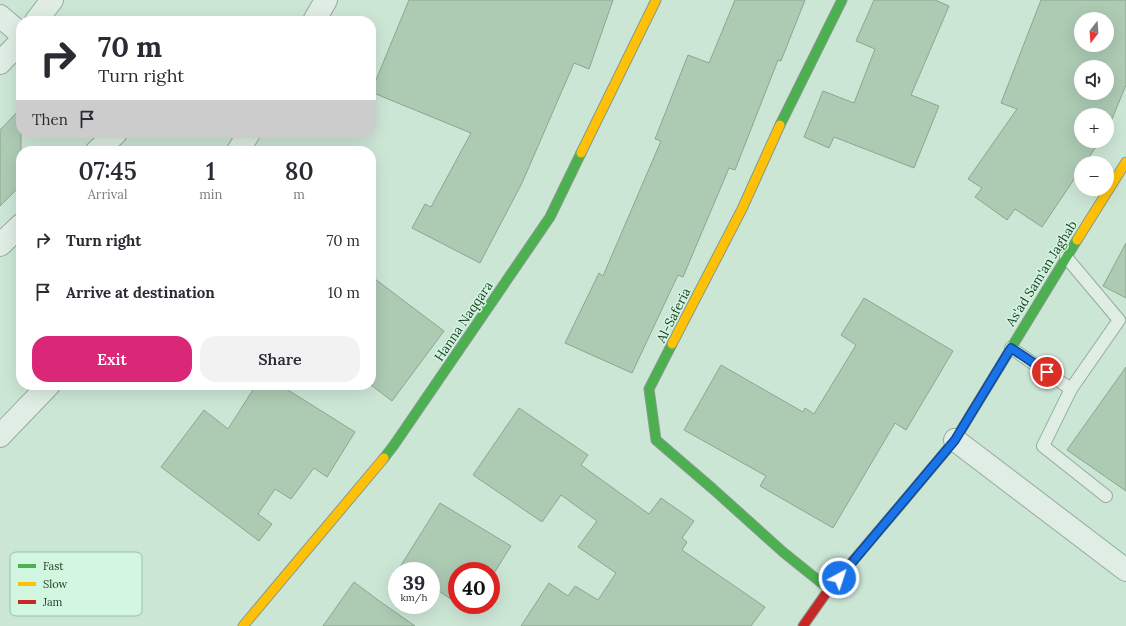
<!DOCTYPE html>
<html lang="en">
<head>
<meta charset="utf-8">
<style>
	body { margin:0; font-family:Lora,serif; background:#f2f2f3; color:#2b2b33; height:100vh; display:flex; flex-direction:column; font-size:15px; white-space:nowrap }
	* { box-sizing:border-box; margin:0 }
	p { font-size:13px; color:#7c7c81 }
	.icon { flex:none; width:22px; height:22px; fill:none; stroke:currentColor; stroke-width:2; stroke-linecap:round; stroke-linejoin:round }
	.map { position:relative; flex:1; overflow:hidden }
	.drawer { position:absolute; left:16px; top:146px; width:360px; height:244px; display:flex; flex-direction:column; background:#fff; border-radius:16px; box-shadow:0 4px 16px #0002 }
	.drawer>* { flex:none }
	.banner { position:absolute; left:16px; top:16px; width:360px; height:122px; border-radius:16px; box-shadow:0 4px 16px #0002; background:#fff; color:#2b2b33; overflow:hidden }
	.needle { width:26px; rotate:197deg }
	.fabs { position:absolute; left:1074px; top:12px; display:grid; gap:8px }
	.fabs a { display:grid; place-items:center; width:40px; height:40px; border-radius:50%; background:#fff; box-shadow:0 4px 16px #0002; font-size:20px }
	.speed { position:absolute; left:388px; top:562px; display:flex; gap:8px; font-size:20px; font-weight:700; text-align:center }
	.speed>* { display:grid; place-content:center; width:52px; height:52px; border-radius:50%; background:#fff; box-shadow:0 4px 16px #0002; line-height:1 }
	.speed small { font-size:10px; font-weight:400 }
	.speed .limit { border:6px solid #d22; background:#fff; color:#111 }
	.pin { position:absolute; display:grid; place-items:center; width:34px; height:34px; color:#fff; margin:-17px; border:2px solid #fff; border-radius:50%; box-shadow:0 1px 4px #0007 }
	.me { position:absolute; width:44px; margin:-22px; rotate:40deg; stroke-linejoin:round; filter:drop-shadow(0 0 3px #0008) }
	.turn { display:flex; align-items:center; gap:14px; height:84px; padding:0 16px; font-size:18px }
	.turn .icon { width:52px; height:52px; stroke-width:2.5 }
	.turn b { display:block; font-size:28px; line-height:34px }
	.then { display:flex; align-items:center; height:38px; padding:0 16px; background:#0003; gap:8px; font-size:15px }
	.eta { display:flex; justify-content:space-evenly; align-items:center; height:68px; text-align:center }
	.eta b { font-size:24px; font-weight:600; line-height:28px }
	.primary-button { display:flex; gap:8px; margin-top:auto; padding:8px 16px }
	.primary-button a { flex:1; height:46px; border-radius:16px; background:#db2777; color:#fff; font-size:16px; font-weight:600; line-height:46px; text-align:center }
	.primary-button a+a { background:#f2f2f3; color:#2b2b33 }
	ul { padding:0; list-style:none }
	li { display:flex; align-items:center; gap:12px; height:52px; padding:0 16px }
	li div { flex:1 }
	li b { display:block; font-size:15px }
	li em { font-style:normal }
	.map>svg:first-child { display:block }
	.building { fill:#adcab3; stroke:#8ba691; fill-rule:evenodd }
	.lines { fill:none; stroke-linecap:round; stroke-linejoin:round }
	.lane-casing { stroke:#96ab9c; stroke-width:14 }
	.street-casing { stroke:#96ab9c; stroke-width:24 }
	.fast-casing { stroke:#869a8c; stroke-width:11 }
	.slow-casing { stroke:#869a8c; stroke-width:11 }
	.jam-casing { stroke:#869a8c; stroke-width:11 }
	.lane { stroke:#dfede4; stroke-width:12 }
	.street { stroke:#dfede4; stroke-width:22 }
	.fast { stroke:#4caf50; stroke-width:9 }
	.slow { stroke:#ffc107; stroke-width:9 }
	.jam { stroke:#c62828; stroke-width:9 }
	.route-casing { stroke:#114b97; stroke-width:10 }
	.route { stroke:#1a73e8; stroke-width:7 }
	.labels { text-anchor:middle; stroke-width:3; stroke-linejoin:round; paint-order:stroke }
	.street-label { font-size:13px; fill:#1d3a22; stroke:#d2f7e1 }
	.key { fill:#d2f7e1; stroke:#9cbea8; stroke-width:1 }
	.key-label { font-size:11px; fill:#1d3a22 }
</style>
</head>
<body>
<div class="map">
<svg width="1126" height="626" viewBox="0 0 1126 626">
	<rect width="100%" height="100%" fill="#cce6d6"/>
	<!-- building -->
	<g class="building">
		<polygon points="409,0 613,0 589,69 574,63 522,183 480,263 412,228 425,204 431,207 471,133 371,92"/>
		<polygon points="735,0 805,0 781,61 778,60 735,170 729,168 683,277 678,275 632,373 565,343 599,273 603,276 661,141 655,139 688,55 709,63"/>
		<polygon points="874,0 935,0 949,6 911,95 939,106 914,168 834,137 829,148 804,137 823,91 854,103 875,49 856,41"/>
		<path d="M 1041,0 L 1126,0 L 1126,85 L 1107,131 L 1107,115 L 1081,115 L 1081,141 L 1100,141 L 1085,163 L 1081,163 L 1081,169 L 1042,227 L 1015,209 L 1007,220 L 975,197 L 982,188 L 968,179 L 1017,109 L 1001,103 ZM 1081,19 L 1107,19 L 1107,45 L 1081,45 ZM 1081,67 L 1107,67 L 1107,93 L 1081,93 Z"/>
		<polygon points="21,108 21,185 0,206 0,130"/>
		<polygon points="1126,243 1126,298 1103,286"/>
		<polygon points="371,276 444,331 392,401 371,385"/>
		<polygon points="864,298 953,351 906,430 895,423 833,528 760,486 766,476 684,430 721,365 803,412 805,408 814,414 856,345 841,335"/>
		<polygon points="1126,367 1126,491 1067,450"/>
		<polygon points="256,385 280,385 355,432 327,477 314,468 291,499 275,489 258,514 272,524 259,541 161,467 204,410 228,429"/>
		<polygon points="519,408 588,455 581,465 649,514 661,498 694,521 682,538 687,542 682,550 765,607 751,626 521,626 549,583 568,596 575,586 598,600 616,573 578,547 597,521 561,495 542,522 473,475"/>
		<polygon points="440,503 511,546 491,578 491,571 457,571 457,603 431,586 431,571 406,571 400,567"/>
		<polygon points="354,582 378,600 415,626 323,626"/>
		<polygon points="461,605 474,605 471,611"/>
	</g>
	<g class="lines">
		<!-- lane casing -->
		<g class="lane-casing">
			<g id="lane">
				<polyline points="1011,348 1071,389 1119,320 1066,257"/>
				<polyline points="1071,389 1043,446 1106,496"/>
			</g>
		</g>
		<!-- street casing -->
		<g class="street-casing">
			<g id="street">
				<polyline points="0,16 21,34"/>
				<polyline points="36,21 52,0"/>
				<polyline points="314,21 326,0"/>
				<polyline points="0,63 21,41"/>
				<polyline points="97,151 116,133"/>
				<polyline points="238,151 249,133"/>
				<polyline points="0,245 21,225"/>
				<polyline points="0,436 49,385"/>
				<polyline points="955,440 1126,570"/>
			</g>
		</g>
		<!-- fast casing -->
		<g class="fast-casing">
			<g id="fast">
				<polyline points="780,125 842,0"/>
				<polyline points="672,344 649,389 656,440 713,489 783,552 829,589"/>
				<polyline points="384,458 394,445 550,217 581,153"/>
				<polyline points="903,502 955,440 1077,240"/>
			</g>
		</g>
		<!-- slow casing -->
		<g class="slow-casing">
			<g id="slow">
				<polyline points="581,153 656,0"/>
				<polyline points="1077,240 1126,162"/>
				<polyline points="672,344 742,209 780,125"/>
				<polyline points="243,626 384,458"/>
			</g>
		</g>
		<!-- jam casing -->
		<g class="jam-casing">
			<polyline id="jam" points="803,626 829,589 903,502"/>
		</g>
		<!-- lane -->
		<use href="#lane" class="lane"/>
		<!-- street -->
		<use href="#street" class="street"/>
		<!-- fast -->
		<use href="#fast" class="fast"/>
		<!-- slow -->
		<use href="#slow" class="slow"/>
		<!-- jam -->
		<use href="#jam" class="jam"/>
	</g>
	<g class="lines">
		<!-- route casing -->
		<g class="route-casing">
			<polyline id="route" points="839,578 955,440 1011,348 1047,372"/>
		</g>
		<!-- route -->
		<use href="#route" class="route"/>
	</g>
	<g class="labels">
		<!-- street labels -->
		<g class="street-label">
			<text transform="translate(1041 273) rotate(-58)" y="5">As'ad Sam'an Jaghab</text>
			<text transform="translate(673 315) rotate(-63)" y="5">Al-Saferia</text>
			<text transform="translate(463 321) rotate(-56)" y="5">Hanna Naqqara</text>
		</g>
	</g>
	<!-- legend -->
	<rect x="10" y="552" width="132" height="64" rx="6" class="key"/>
	<rect x="18" y="564" width="18" height="4" fill="#4caf50"/>
	<rect x="18" y="582" width="18" height="4" fill="#ffc107"/>
	<rect x="18" y="600" width="18" height="4" fill="#c62828"/>
	<g class="key-label">
		<text x="43" y="570">Fast</text>
		<text x="43" y="588">Slow</text>
		<text x="43" y="606">Jam</text>
	</g>
</svg>
<div class="fabs">
<a><svg class="needle" viewBox="-14 -14 28 28"><path d="M0-13l5 13h-10z" fill="#e53935"/><path d="M0 13l5-13h-10z" fill="#7c7c81"/></svg></a>
<a><svg class="icon" aria-label="sound" viewBox="0 0 24 24"><path d="M4 9h4l5-4v14l-5-4H4zM17 9q2 3 0 6"/></svg></a>
<a>+</a>
<a>−</a>
</div>
<div class="speed"><div>39<small>km/h</small></div><div class="limit">40</div></div>
<div class="pin" style="left:1047px;top:372px;background:#d93025"><svg class="icon" aria-label="arrive" viewBox="0 0 24 24"><path d="M6 21V4h12l-3 4 3 4H6"/></svg></div>
<svg class="me" style="left:839px;top:578px" viewBox="-20 -20 40 40"><circle r="17" fill="#1a73e8" stroke="#fff" stroke-width="3"/><path d="M0-11L8 9 0 5-8 9z" fill="#fff"/></svg>
<div class="banner">
<div class="turn"><svg class="icon" aria-label="right" viewBox="0 0 24 24"><path d="M7 20v-9h11M14 6l5 5-5 5"/></svg><div><b>70 m</b>Turn right</div></div>
<div class="then">Then<svg class="icon" aria-label="arrive" viewBox="0 0 24 24"><path d="M6 21V4h12l-3 4 3 4H6"/></svg></div>
</div>
<section class="drawer">
<div class="eta">
<div><b>07:45</b><p>Arrival</p></div>
<div><b>1</b><p>min</p></div>
<div><b>80</b><p>m</p></div>
</div>
<ul>
<li><svg class="icon" aria-label="right" viewBox="0 0 24 24"><path d="M7 20v-9h11M14 6l5 5-5 5"/></svg><div><b>Turn right</b></div><em>70 m</em></li>
<li><svg class="icon" aria-label="arrive" viewBox="0 0 24 24"><path d="M6 21V4h12l-3 4 3 4H6"/></svg><div><b>Arrive at destination</b></div><em>10 m</em></li>
</ul>
<div class="primary-button"><a>Exit</a><a>Share</a></div>
</section>
</div>
</body>
</html>
